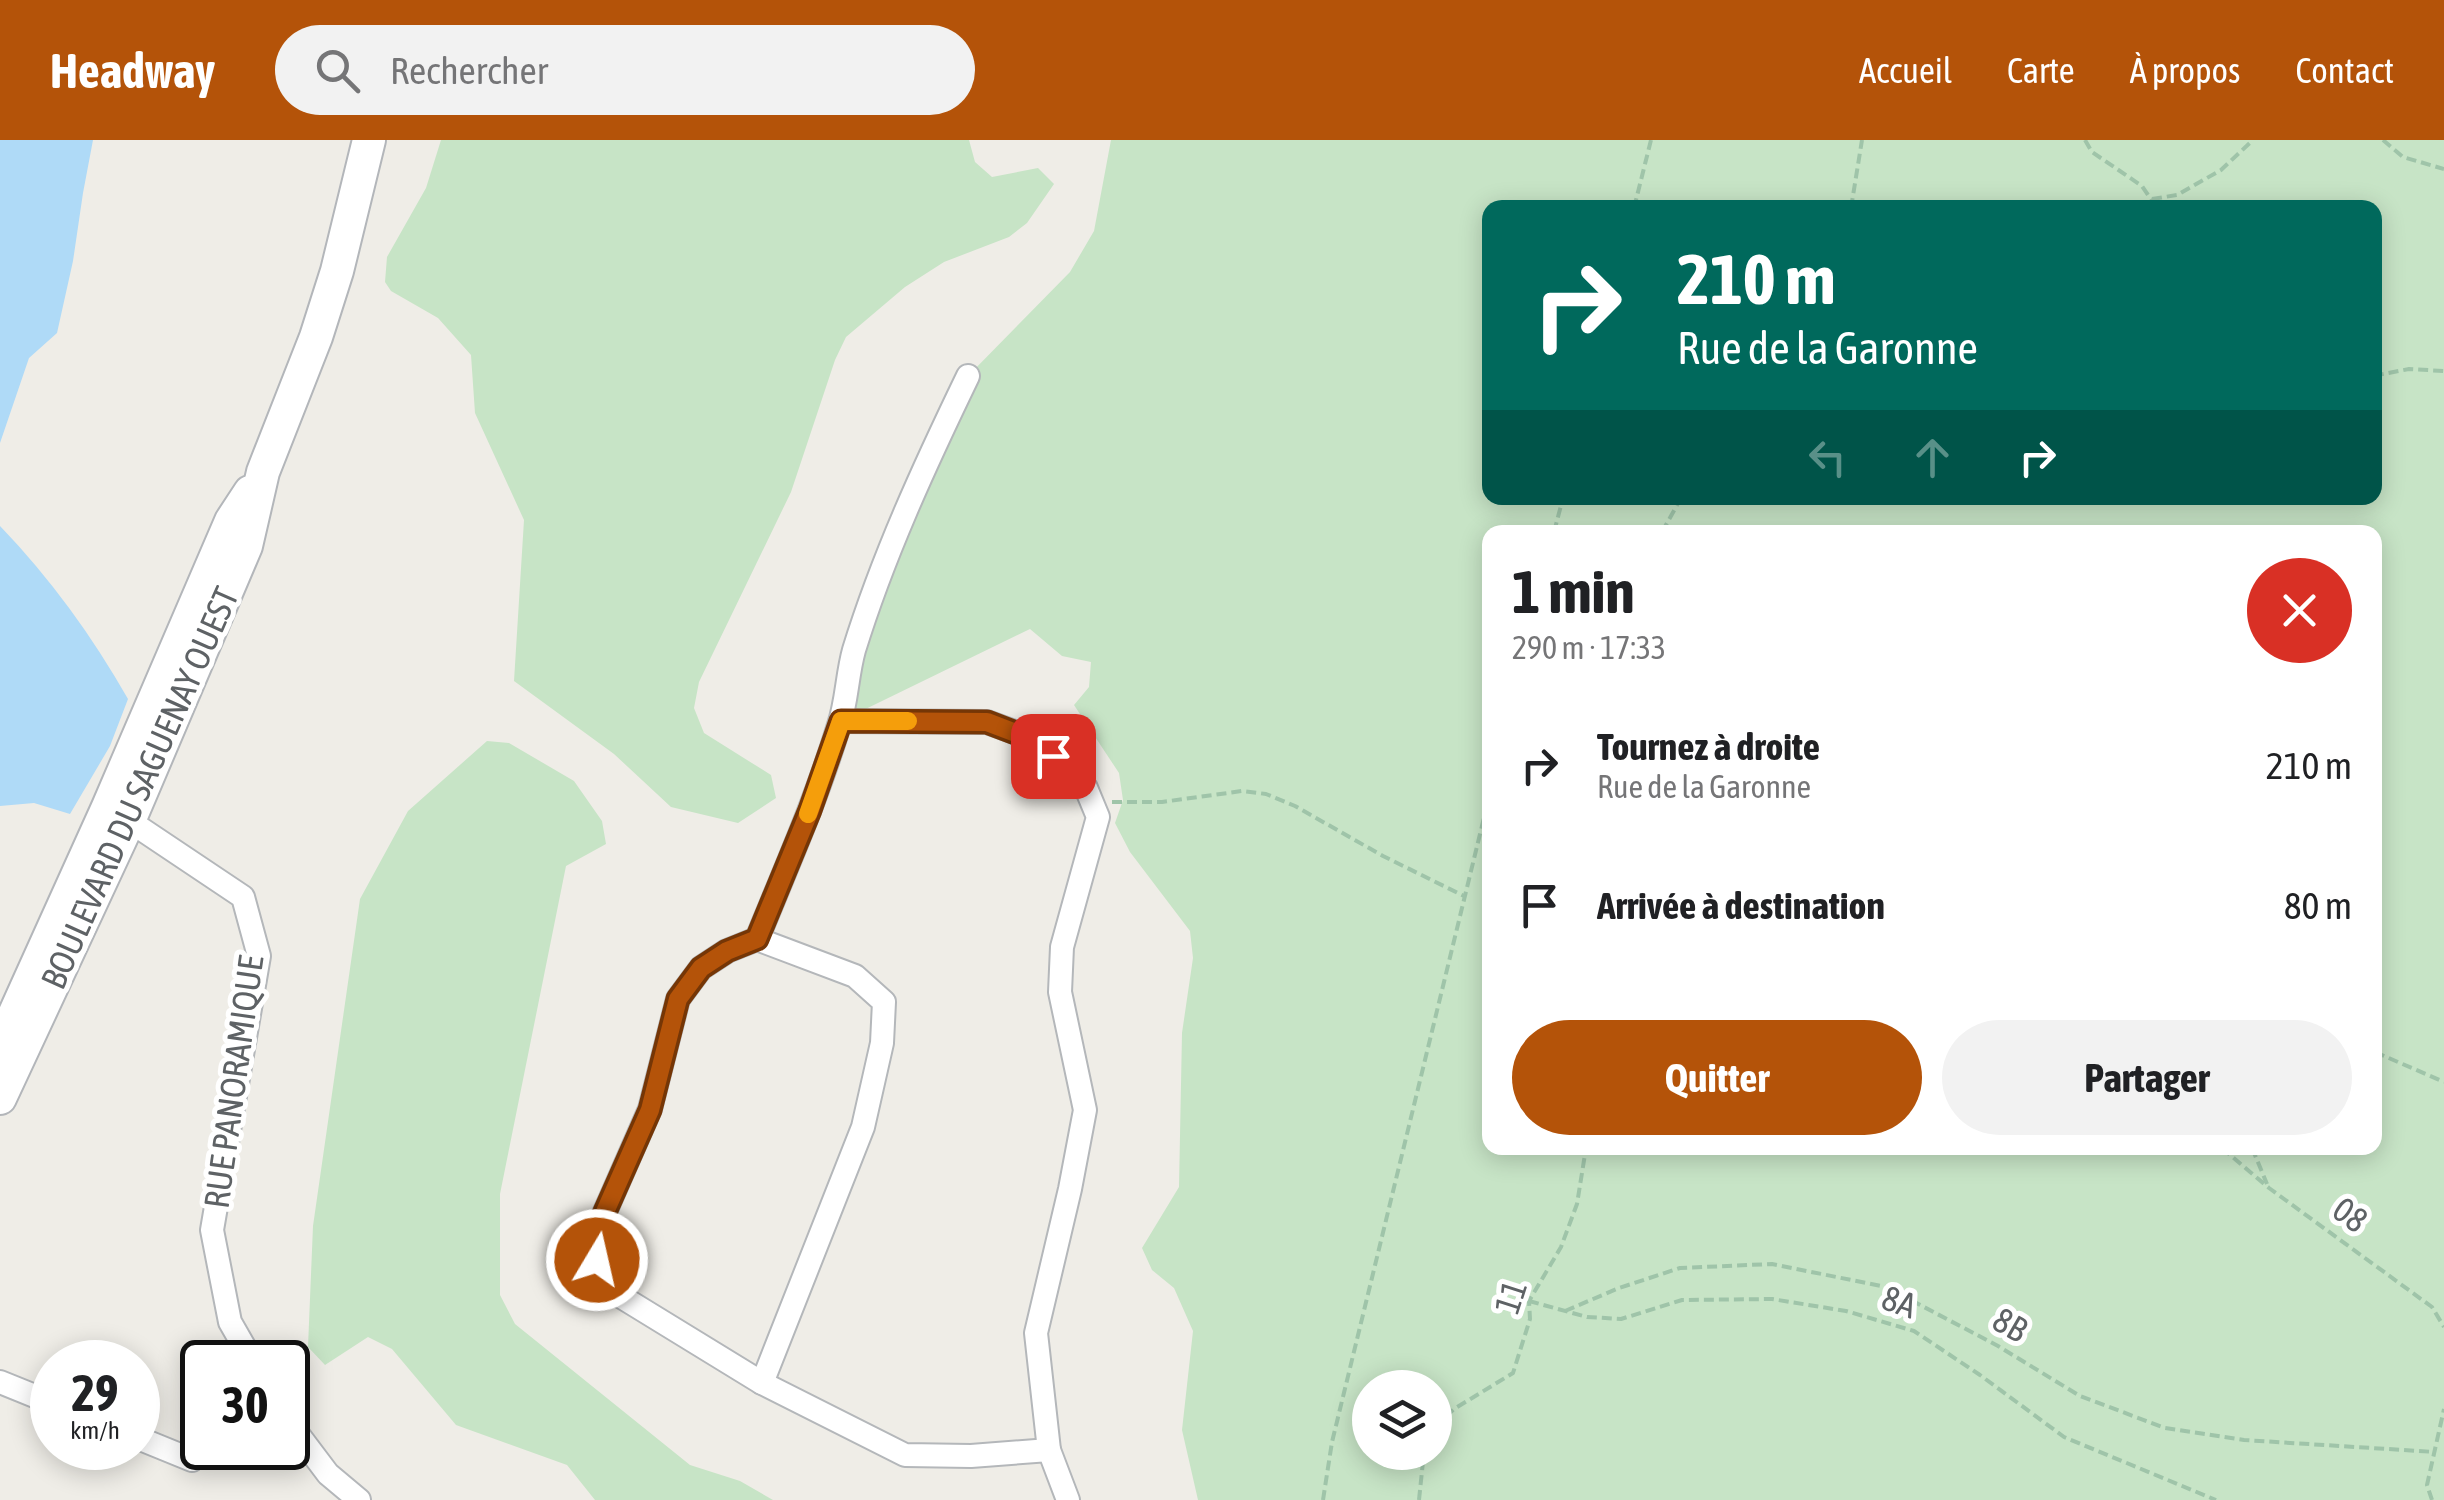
<!DOCTYPE html>
<html lang="fr">
<head>
<meta charset="utf-8">
<style>
	body { margin:0; font-family:"Asap Condensed",sans-serif; background:#f2f2f2; color:#202124; height:100vh; display:flex; flex-direction:column; font-size:38px; white-space:nowrap }
	* { box-sizing:border-box; margin:0 }
	p { font-size:32px; color:#757577 }
	.icon { flex:none; width:55px; height:55px; fill:none; stroke:currentColor; stroke-width:2; stroke-linecap:round; stroke-linejoin:round }
	.map { position:relative; flex:1; overflow:hidden }
	.sheet { position:absolute; left:1482px; top:385px; width:900px; height:630px; display:flex; flex-direction:column; background:#fff; border-radius:20px; box-shadow:0 5px 25px #0003 }
	.sheet>* { flex:none }
	.guide { position:absolute; left:1482px; top:60px; width:900px; height:305px; border-radius:20px; box-shadow:0 5px 25px #0003; background:#00695c; color:#fff; overflow:hidden }
	.tools { position:absolute; left:1352px; top:1230px; display:grid; gap:20px }
	.tools a { display:grid; place-items:center; width:100px; height:100px; border-radius:50%; background:#fff; box-shadow:0 5px 25px #0003; font-size:50px }
	.speed { position:absolute; left:30px; top:1200px; display:flex; gap:20px; font-size:50px; font-weight:700; text-align:center }
	.speed>* { display:grid; place-content:center; width:130px; height:130px; border-radius:50%; background:#fff; box-shadow:0 5px 25px #0003; line-height:1 }
	.speed small { font-size:25px; font-weight:400 }
	.speed .limit { border:5px solid #111; border-radius:15px; background:#fff; color:#111 }
	.pin { position:absolute; display:grid; place-items:center; width:85px; height:85px; color:#fff; margin:-42px; border-radius:20px; box-shadow:0 5px 15px #0006 }
	.me { position:absolute; width:110px; margin:-55px; rotate:9deg; stroke-linejoin:round; filter:drop-shadow(0 0 8px #0008) }
	.turn { display:flex; align-items:center; gap:35px; height:210px; padding:0 30px; font-size:45px }
	.turn .icon { width:130px; height:130px; stroke-width:2.5 }
	.turn b { display:block; font-size:70px; line-height:85px }
	.lanes { display:flex; align-items:center; height:95px; padding:0 30px; background:#0003; justify-content:center; gap:50px; direction:ltr }
	.lanes .off { opacity:.35 }
	.round { display:grid; place-items:center; flex:none; width:105px; height:105px; border-radius:52px; background:#f2f2f2 }
	.headline { display:flex; align-items:center; justify-content:space-between; height:170px; padding:0 30px }
	h1 { font-size:60px; font-weight:700; line-height:75px }
	.action { display:flex; gap:20px; margin-top:auto; padding:20px 30px }
	.action a { flex:1; height:115px; border-radius:60px; background:#b45309; color:#fff; font-size:40px; font-weight:700; line-height:115px; text-align:center }
	.action a+a { background:#f2f2f2; color:#202124 }
	ul { padding:0; list-style:none }
	li { display:flex; align-items:center; gap:30px; height:140px; padding:0 30px }
	li div { flex:1 }
	li b { display:block; font-size:38px }
	li em { font-style:normal }
	header { display:flex; align-items:center; gap:60px; box-sizing:border-box; height:140px; padding:0 50px; background:#b45309; color:#fff }
	header strong { font-size:48px }
	nav { display:flex; gap:55px; margin-inline-start:auto; font-size:35px }
	.search { width:700px; height:90px; background:#f2f2f2; display:flex; align-items:center; gap:25px; box-sizing:border-box; padding:0 35px; border-radius:55px; color:#757577; font-size:38px }
	.map>svg:first-child { display:block }
	.green { fill:#c7e4c6; fill-rule:evenodd }
	.water { fill:#afdaf7 }
	.lines { fill:none; stroke-linecap:round; stroke-linejoin:round }
	.minor-casing { stroke:#b4b7ba; stroke-width:26 }
	.secondary-casing { stroke:#b3b6ba; stroke-width:36 }
	.path { stroke:#9fc4a9; stroke-width:4; stroke-dasharray:10 5; stroke-linecap:butt }
	.minor { stroke:#fff; stroke-width:22 }
	.secondary { stroke:#fff; stroke-width:32 }
	.route-casing { stroke:#753606; stroke-width:25 }
	.route { stroke:#b45309; stroke-width:18 }
	.slow { stroke:#f59e0b; stroke-width:18 }
	.labels { text-anchor:middle; stroke-width:10; stroke-linejoin:round; paint-order:stroke }
	.street-label { font-size:35px; fill:#5e6265; stroke:#fff }
</style>
</head>
<body>
<header>
<strong>Headway</strong>
<div class="search"><svg class="icon" aria-label="search" viewBox="0 0 24 24"><circle cx="10" cy="10" r="6"/><path d="M15 15l6 6"/></svg>Rechercher</div>
<nav><a>Accueil</a><a>Carte</a><a>À propos</a><a>Contact</a></nav>
</header>
<div class="map">
<svg width="2444" height="1360" viewBox="0 0 2444 1360">
	<rect width="100%" height="100%" fill="#efede7"/>
	<!-- green -->
	<g class="green">
		<polygon points="441,0 969,0 975,22 992,37 1038,28 1054,44 1027,83 1009,97 944,122 905,147 846,197 835,220 791,352 699,542 694,568 704,593 771,635 776,658 738,683 671,667 614,614 514,541 524,380 475,273 471,215 438,178 391,151 385,142 387,117 426,48"/>
		<path d="M 1111,0 L 2444,0 L 2444,1360 L 1198,1360 L 1182,1290 L 1193,1191 L 1174,1148 L 1152,1130 L 1142,1108 L 1179,1047 L 1182,893 L 1193,818 L 1190,791 L 1130,712 L 1115,683 L 1123,660 L 1119,633 L 1074,565 L 1089,547 L 1091,522 L 1062,516 L 1030,489 L 841,581 L 888,413 L 968,236 L 1070,132 L 1094,91 ZM 1490,68 L 2375,68 L 2375,358 L 1490,358 ZM 1490,392 L 2375,392 L 2375,1008 L 1490,1008 ZM 1370,1248 L 1435,1248 L 1435,1312 L 1370,1312 Z"/>
		<polygon points="487,601 509,603 574,641 602,681 606,704 566,726 500,1054 500,1155 515,1184 690,1325 740,1341 773,1360 595,1360 567,1325 456,1285 392,1209 368,1197 325,1225 308,1207 313,1086 360,759 408,671"/>
	</g>
	<!-- water -->
	<g class="water">
		<polygon points="0,0 93,0 83,53 73,121 57,193 29,218 0,303"/>
		<path d="M 0,386 C 50,438 93,497 128,559 L 110,606 L 70,674 L 34,663 L 0,666 Z"/>
	</g>
	<g class="lines">
		<!-- minor casing -->
		<g class="minor-casing">
			<g id="minor">
				<path d="M 968,236 C 925,325 883,416 854,510 C 847,535 847,561 839,585 C 817,658 786,728 757,799 L 727,811 L 701,828 L 678,859 L 650,969 L 597,1090 L 597,1120 L 607,1148 L 762,1243 L 905,1315 L 971,1316 L 1049,1310"/>
				<polyline points="841,581 987,582 1034,599 1086,648 1098,677 1062,807 1060,852 1085,970 1070,1049 1036,1193 1049,1310 1068,1360"/>
				<polyline points="119,674 243,757 259,816 212,1090 230,1182 253,1222"/>
				<polyline points="757,799 855,836 884,862 882,903 863,987 762,1243"/>
				<polyline points="0,1242 52,1263"/>
				<polyline points="288,1281 328,1334 359,1360"/>
				<polyline points="138,1298 192,1320"/>
			</g>
		</g>
		<!-- secondary casing -->
		<g class="secondary-casing">
			<g id="secondary">
				<polyline points="0,906 108,667 231,381 250,352"/>
				<polyline points="0,958 129,681 246,406 263,332 316,197 337,131 369,0"/>
			</g>
		</g>
		<!-- path -->
		<g class="path">
			<polyline points="2085,0 2092,12 2142,46 2157,68"/>
			<polyline points="2383,0 2403,17 2444,29"/>
			<polyline points="2152,59 2177,55 2221,30 2253,0"/>
			<polyline points="1634,68 1651,0"/>
			<polyline points="1851,68 1862,0"/>
			<polyline points="2375,232 2378,235 2409,229 2444,231"/>
			<polyline points="1554,392 1563,358"/>
			<polyline points="1662,392 1681,358"/>
			<polyline points="1112,662 1162,662 1242,651 1266,654 1295,666 1383,716 1464,756"/>
			<polyline points="2375,912 2444,942"/>
			<polyline points="2222,1008 2269,1048 2432,1167 2444,1187"/>
			<polyline points="2252,1008 2267,1044"/>
			<polyline points="1529,1161 1587,1177 1621,1179 1682,1160 1772,1159 1846,1171 1914,1191 1980,1235 2064,1297 2216,1360"/>
			<polyline points="1565,1171 1619,1148 1680,1128 1772,1124 1886,1147 1998,1206 2080,1256 2165,1288 2244,1300 2435,1312"/>
			<polyline points="1435,1287 1454,1269 1513,1233 1530,1179 1529,1161 1561,1107 1577,1064 1586,1008"/>
			<polyline points="1323,1360 1332,1302 1490,653"/>
			<polyline points="1419,1360 1424,1312"/>
			<polyline points="2432,1360 2427,1345 2444,1269"/>
		</g>
		<!-- minor -->
		<use href="#minor" class="minor"/>
		<!-- secondary -->
		<use href="#secondary" class="secondary"/>
	</g>
	<g class="lines">
		<!-- route casing -->
		<g class="route-casing">
			<polyline id="route" points="597,1120 597,1090 650,970 678,859 701,828 727,811 757,799 810,670 841,581 987,582 1034,600 1053,616"/>
		</g>
		<!-- route -->
		<use href="#route" class="route"/>
		<!-- slow -->
		<polyline class="slow" points="808,674 841,581 908,581"/>
	</g>
	<g class="labels">
		<!-- street labels -->
		<g class="street-label">
			<text transform="translate(140 648) rotate(-66)" y="12">BOULEVARD DU SAGUENAY OUEST</text>
			<text transform="translate(234 942) rotate(-82)" y="12">RUE PANORAMIQUE</text>
			<text transform="translate(2350 1075) rotate(36)" y="12">08</text>
			<text transform="translate(1511 1157) rotate(-72)" y="12">11</text>
			<text transform="translate(1899 1162) rotate(19)" y="12">8A</text>
			<text transform="translate(2010 1185) rotate(30)" y="12">8B</text>
		</g>
	</g>
</svg>
<div class="tools">
<a><svg class="icon" aria-label="layers" viewBox="0 0 24 24"><path d="M12 4l9 5-9 5-9-5zM3 14l9 5 9-5"/></svg></a>
</div>
<div class="speed"><div>29<small>km/h</small></div><div class="limit">30</div></div>
<div class="pin" style="left:1053px;top:616px;background:#d93025"><svg class="icon" aria-label="arrive" viewBox="0 0 24 24"><path d="M6 21V4h12l-3 4 3 4H6"/></svg></div>
<svg class="me" style="left:597px;top:1120px" viewBox="-20 -20 40 40"><circle r="17" fill="#b45309" stroke="#fff" stroke-width="3"/><path d="M0-11L8 9 0 5-8 9z" fill="#fff"/></svg>
<div class="guide">
<div class="turn"><svg class="icon" aria-label="right" viewBox="0 0 24 24"><path d="M7 20v-9h11M14 6l5 5-5 5"/></svg><div><b>210 m</b>Rue de la Garonne</div></div>
<div class="lanes"><svg class="icon off" aria-label="left" viewBox="0 0 24 24"><path d="M17 20v-9H6M10 6l-5 5 5 5"/></svg><svg class="icon off" aria-label="ahead" viewBox="0 0 24 24"><path d="M12 20V5M6 11l6-6 6 6"/></svg><svg class="icon" aria-label="right" viewBox="0 0 24 24"><path d="M7 20v-9h11M14 6l5 5-5 5"/></svg></div>
</div>
<section class="sheet">
<div class="headline"><div><h1>1 min</h1><p>290 m · 17:33</p></div><a class="round" style="background:#d93025;color:#fff"><svg class="icon" aria-label="close" viewBox="0 0 24 24"><path d="M6 6l12 12M18 6L6 18"/></svg></a></div>
<ul>
<li><svg class="icon" aria-label="right" viewBox="0 0 24 24"><path d="M7 20v-9h11M14 6l5 5-5 5"/></svg><div><b>Tournez à droite</b><p>Rue de la Garonne</p></div><em>210 m</em></li>
<li><svg class="icon" aria-label="arrive" viewBox="0 0 24 24"><path d="M6 21V4h12l-3 4 3 4H6"/></svg><div><b>Arrivée à destination</b></div><em>80 m</em></li>
</ul>
<div class="action"><a>Quitter</a><a>Partager</a></div>
</section>
</div>
</body>
</html>
